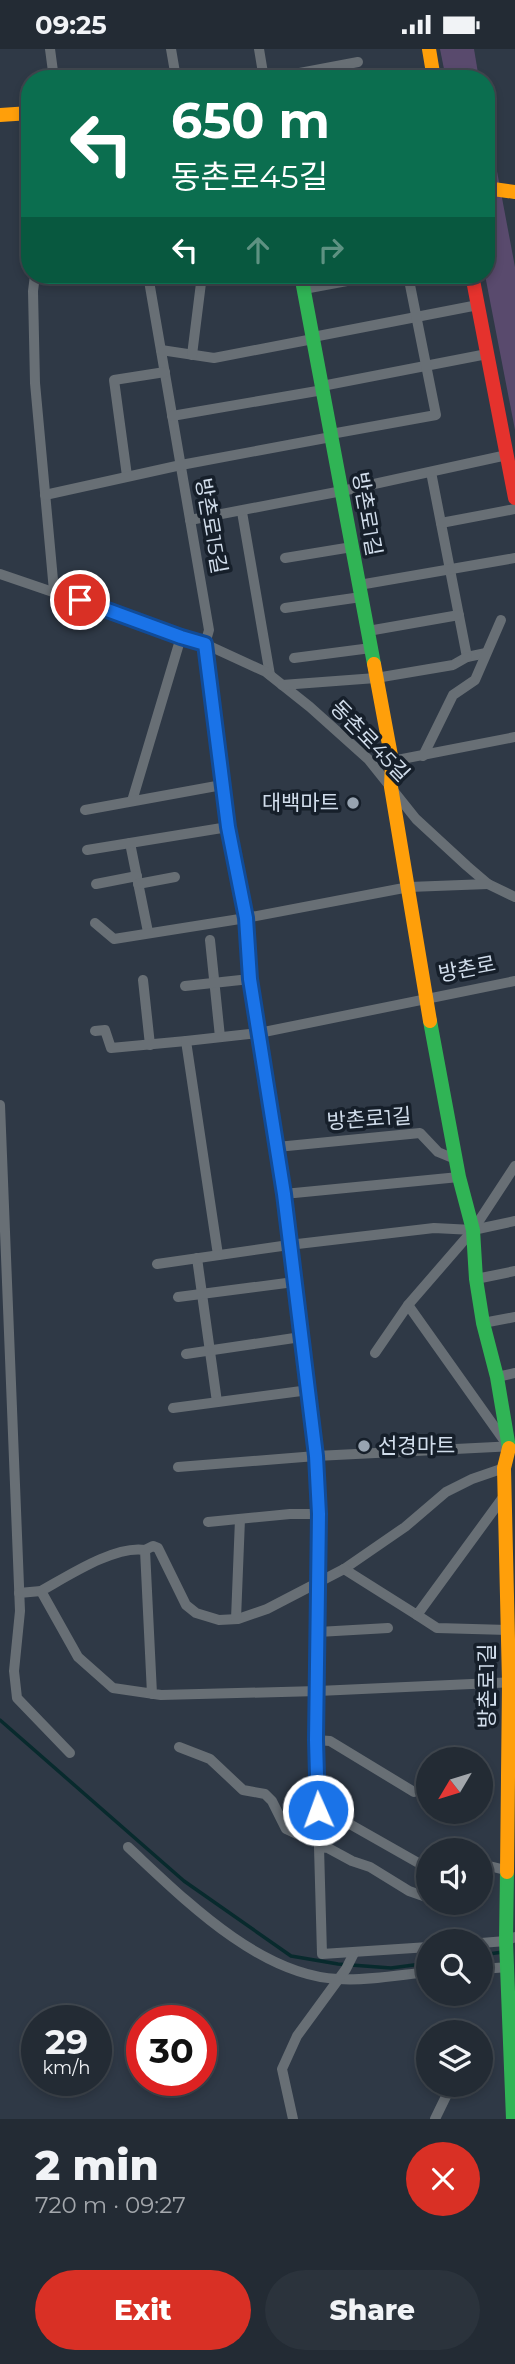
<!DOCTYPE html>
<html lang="en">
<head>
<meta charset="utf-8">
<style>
	body { margin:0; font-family:Montserrat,"Noto Sans KR",sans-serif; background:#2b333c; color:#f1f3f6; height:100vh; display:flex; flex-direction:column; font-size:26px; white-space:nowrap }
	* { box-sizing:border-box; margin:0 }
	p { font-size:23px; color:#a3a7ac }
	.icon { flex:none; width:38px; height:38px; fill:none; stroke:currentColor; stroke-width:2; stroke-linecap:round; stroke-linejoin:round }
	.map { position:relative; height:2070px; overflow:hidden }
	.sheet { display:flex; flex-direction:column; background:#232b34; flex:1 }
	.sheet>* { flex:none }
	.banner { position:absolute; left:21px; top:21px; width:474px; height:214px; border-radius:28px; box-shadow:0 4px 10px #0003,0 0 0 2px #40474f; background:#0b6e4f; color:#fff; overflow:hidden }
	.needle { width:46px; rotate:232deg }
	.controls { position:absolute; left:416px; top:1698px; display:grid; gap:14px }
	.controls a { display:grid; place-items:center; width:77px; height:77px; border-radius:50%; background:#232b34; box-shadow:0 4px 10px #0003,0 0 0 2px #40474f; font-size:35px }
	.speed { position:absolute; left:21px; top:1956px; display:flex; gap:14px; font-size:35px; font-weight:700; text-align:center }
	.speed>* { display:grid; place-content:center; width:91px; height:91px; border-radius:50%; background:#232b34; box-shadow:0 4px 10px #0003,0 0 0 2px #40474f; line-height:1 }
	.speed small { font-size:18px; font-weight:400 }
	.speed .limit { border:10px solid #d22; background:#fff; color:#111 }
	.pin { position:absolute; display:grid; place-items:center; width:60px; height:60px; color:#fff; margin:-30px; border:4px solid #fff; border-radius:50%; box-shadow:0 2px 7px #0007 }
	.me { position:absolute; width:77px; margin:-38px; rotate:358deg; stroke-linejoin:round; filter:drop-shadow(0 0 5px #0008) }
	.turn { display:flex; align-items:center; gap:24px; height:147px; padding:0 35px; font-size:32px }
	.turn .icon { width:91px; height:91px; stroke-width:2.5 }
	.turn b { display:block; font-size:49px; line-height:60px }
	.lanes { display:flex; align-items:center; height:66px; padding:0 35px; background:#0003; justify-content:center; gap:35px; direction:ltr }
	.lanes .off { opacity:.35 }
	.round { display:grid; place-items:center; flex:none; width:74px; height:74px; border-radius:37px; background:#2b333c }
	.overview { display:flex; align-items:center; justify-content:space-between; height:119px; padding:0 35px }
	h1 { font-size:42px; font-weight:800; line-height:52px }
	.cta { display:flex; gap:14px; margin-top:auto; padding:14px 35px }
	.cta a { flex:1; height:80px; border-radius:42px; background:#d93025; color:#fff; font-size:28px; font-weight:800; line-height:80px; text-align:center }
	.cta a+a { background:#2b333c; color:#f1f3f6 }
	.status { display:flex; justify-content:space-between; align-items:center; height:49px; padding:0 35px; background:#232b34; direction:ltr }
	.status svg { height:19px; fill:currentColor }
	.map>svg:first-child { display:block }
	.green { fill:#594a6d }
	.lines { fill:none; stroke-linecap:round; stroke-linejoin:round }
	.stream { stroke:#082a2d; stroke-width:3.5 }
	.street { stroke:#686f75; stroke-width:10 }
	.fast { stroke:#30b455; stroke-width:14 }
	.slow { stroke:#ff9f0a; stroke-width:14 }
	.jam { stroke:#e5322d; stroke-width:14 }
	.route-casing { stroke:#114b97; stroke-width:18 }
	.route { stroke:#1a73e8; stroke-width:12 }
	.poi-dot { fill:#98a4b1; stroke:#161f2a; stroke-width:2.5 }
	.labels { text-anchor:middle; stroke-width:7; stroke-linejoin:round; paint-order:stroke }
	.street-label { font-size:21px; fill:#d1ddeb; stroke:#161f2a }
	.poi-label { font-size:21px; fill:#d1ddeb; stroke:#161f2a; text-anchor:end }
</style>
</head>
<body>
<div class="status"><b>09:25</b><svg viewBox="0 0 49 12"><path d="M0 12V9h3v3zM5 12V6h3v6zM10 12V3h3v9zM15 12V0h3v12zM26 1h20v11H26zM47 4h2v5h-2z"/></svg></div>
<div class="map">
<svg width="515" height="2070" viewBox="0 0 515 2070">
	<rect width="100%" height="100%" fill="#2f3946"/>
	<!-- green -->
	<g class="green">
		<polygon points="440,0 474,0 479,30 446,30"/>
		<polygon points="487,69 515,218 515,381 485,226 486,226"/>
	</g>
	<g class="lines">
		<!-- stream -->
		<g class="stream">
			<polyline points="0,1671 184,1832 291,1907 338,1915 391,1919 429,1914"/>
			<polyline points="481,1906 503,1903"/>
		</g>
		<!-- street -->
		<g class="street">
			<polyline points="50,0 54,30"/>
			<polyline points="171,0 176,29"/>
			<polyline points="259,0 264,30"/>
			<polyline points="268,30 358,13"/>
			<polyline points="35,226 33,242 35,334 54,542"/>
			<polyline points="148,226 209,581 205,595 228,778 246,869 250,930 284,1145 309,1341 319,1465 318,1642 515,1633"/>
			<polyline points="304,240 379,226"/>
			<polyline points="313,288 478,256"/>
			<polyline points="161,301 214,309 313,290"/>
			<polyline points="192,306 202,226"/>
			<polyline points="322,337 487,305"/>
			<polyline points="172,367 323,341"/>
			<polyline points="331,385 436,366 408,226"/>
			<polyline points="431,423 467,608 486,604"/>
			<polyline points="127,427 114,331 165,323"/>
			<polyline points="45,446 181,416 331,388"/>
			<polyline points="242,463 270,626"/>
			<polyline points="190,471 342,442 507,406"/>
			<polyline points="441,474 515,460"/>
			<polyline points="285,509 352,498"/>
			<polyline points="0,525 205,595 266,623 310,658 368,710 416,770 467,817 488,835 515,848"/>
			<polyline points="359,536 515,509"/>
			<polyline points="285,559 361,548"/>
			<polyline points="368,582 459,566"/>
			<polyline points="294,609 371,599"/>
			<polyline points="282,636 376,629 453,616 467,608"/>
			<polyline points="423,707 453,646 475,631 501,571"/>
			<polyline points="392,712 515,688"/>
			<polyline points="132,752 181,588"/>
			<polyline points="85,761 222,736"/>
			<polyline points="130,794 148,883"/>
			<polyline points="87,801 228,778"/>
			<polyline points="96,835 137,827"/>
			<polyline points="138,835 175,828"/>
			<polyline points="95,874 114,890 246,869 409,838 488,835"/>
			<polyline points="210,891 220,988"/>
			<polyline points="143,931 150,996"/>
			<polyline points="185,937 250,930"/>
			<polyline points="95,982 105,981 111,999 186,992"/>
			<polyline points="0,1056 20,1562 14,1622 17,1649 70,1704"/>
			<polyline points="277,1098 420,1084 438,1103 455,1110"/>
			<polyline points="284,1145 459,1128"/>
			<polyline points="218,1206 186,992 259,984 515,932"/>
			<polyline points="197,1209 217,1353"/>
			<polyline points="157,1215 289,1196 434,1179 473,1181 515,1172"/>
			<polyline points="476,1230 515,1222"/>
			<polyline points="178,1248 294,1233"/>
			<polyline points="408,1256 506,1394"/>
			<polyline points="483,1274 515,1268"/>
			<polyline points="375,1304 408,1256 473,1181 515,1117"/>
			<polyline points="186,1305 301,1288"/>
			<polyline points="497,1328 515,1324"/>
			<polyline points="173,1359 309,1341"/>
			<polyline points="178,1418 316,1407 513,1397"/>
			<polyline points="208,1473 290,1465 319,1465"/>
			<polyline points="145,1501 153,1497 158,1499 186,1556 196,1564 219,1571 238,1570 267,1560 344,1520 405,1478 446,1443 472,1430 504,1419"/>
			<polyline points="344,1520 417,1566 504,1447"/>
			<polyline points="19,1544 41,1542"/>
			<polyline points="417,1566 437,1579 508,1581"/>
			<polyline points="236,1570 240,1470"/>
			<polyline points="318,1583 388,1579"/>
			<path d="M 152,1645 L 145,1501 C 115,1496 68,1527 41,1542 L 78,1608 L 113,1639 L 161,1646 L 318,1642 L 316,1691 L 322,1905 L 429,1898"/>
			<polyline points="316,1691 330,1692 414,1743"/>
			<polyline points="179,1698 210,1710 243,1741 265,1745 272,1752 286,1780 299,1786 319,1789"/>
			<polyline points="318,1761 325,1761 429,1820"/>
			<path d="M 128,1798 C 183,1849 258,1926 338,1930 C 367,1932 399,1926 429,1923"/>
			<polyline points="319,1798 328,1799 352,1812 370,1818 409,1842 429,1849"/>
			<polyline points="481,1815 509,1822"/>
			<polyline points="481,1894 506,1892 515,1888"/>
			<polyline points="481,1920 509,1918"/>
			<polyline points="293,2070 282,2020 297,1987 346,1920 354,1904"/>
			<polyline points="435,2070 452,2035"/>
		</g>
		<!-- fast -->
		<g class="fast">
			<polyline points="301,226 374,615"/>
			<polyline points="430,972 459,1128 473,1181 476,1230 483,1274 497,1328 509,1399"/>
			<polyline points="507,1823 506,1892 513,2070"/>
		</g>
		<!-- slow -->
		<g class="slow">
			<polyline points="429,0 434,30"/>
			<polyline points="0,66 30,64"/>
			<polyline points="486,139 515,143"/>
			<polyline points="374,615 392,712 391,738 430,972"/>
			<polyline points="507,1823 509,1633 504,1419 509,1399"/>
		</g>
		<!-- jam -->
		<polyline class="jam" points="472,226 515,449"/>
	</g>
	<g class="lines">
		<!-- route casing -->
		<g class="route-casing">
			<polyline id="route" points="80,551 181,588 205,595 228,778 246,869 250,930 284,1145 316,1407 319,1465 316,1691 318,1761"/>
		</g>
		<!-- route -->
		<use href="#route" class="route"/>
	</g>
	<!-- markers -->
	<g class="poi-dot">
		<circle cx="353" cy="754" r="7"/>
		<circle cx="364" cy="1397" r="7"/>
	</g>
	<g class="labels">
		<!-- street labels -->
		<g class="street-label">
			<text transform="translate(367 465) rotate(80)" y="7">방촌로1길</text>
			<text transform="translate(211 477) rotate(80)" y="7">방촌로15길</text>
			<text transform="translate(370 692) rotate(46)" y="7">동촌로45길</text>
			<text transform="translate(467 920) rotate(-11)" y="7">방촌로</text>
			<text transform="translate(369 1070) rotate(-4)" y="7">방촌로1길</text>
			<text transform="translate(487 1637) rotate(-90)" y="7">방촌로1길</text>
		</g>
		<!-- poi labels -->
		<g class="poi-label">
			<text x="339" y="761">대백마트</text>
			<text x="378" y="1404" text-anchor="start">선경마트</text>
		</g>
	</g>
</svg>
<div class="controls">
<a><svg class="needle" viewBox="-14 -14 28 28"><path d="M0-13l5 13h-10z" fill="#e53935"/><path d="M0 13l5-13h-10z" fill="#a3a7ac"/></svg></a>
<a><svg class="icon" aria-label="sound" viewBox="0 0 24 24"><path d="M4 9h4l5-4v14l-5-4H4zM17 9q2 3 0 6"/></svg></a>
<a><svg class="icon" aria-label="search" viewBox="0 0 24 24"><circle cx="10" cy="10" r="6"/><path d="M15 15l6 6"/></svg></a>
<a><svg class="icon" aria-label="layers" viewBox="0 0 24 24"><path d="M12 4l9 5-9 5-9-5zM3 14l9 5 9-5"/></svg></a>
</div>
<div class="speed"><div>29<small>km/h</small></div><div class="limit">30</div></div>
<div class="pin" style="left:80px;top:551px;background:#d93025"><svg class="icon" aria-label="arrive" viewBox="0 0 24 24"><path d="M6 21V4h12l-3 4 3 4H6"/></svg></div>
<svg class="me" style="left:318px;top:1761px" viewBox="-20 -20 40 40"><circle r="17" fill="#1a73e8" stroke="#fff" stroke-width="3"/><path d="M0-11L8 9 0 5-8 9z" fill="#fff"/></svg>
<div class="banner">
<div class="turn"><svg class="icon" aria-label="left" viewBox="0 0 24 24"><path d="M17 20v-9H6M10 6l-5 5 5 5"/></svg><div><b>650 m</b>동촌로45길</div></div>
<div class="lanes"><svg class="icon" aria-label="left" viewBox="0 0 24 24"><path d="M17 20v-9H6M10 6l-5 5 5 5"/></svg><svg class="icon off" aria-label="ahead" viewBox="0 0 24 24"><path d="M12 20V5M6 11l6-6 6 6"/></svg><svg class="icon off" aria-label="right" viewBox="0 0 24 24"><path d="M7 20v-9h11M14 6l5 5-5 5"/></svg></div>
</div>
</div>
<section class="sheet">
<div class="overview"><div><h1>2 min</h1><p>720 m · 09:27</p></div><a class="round" style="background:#d93025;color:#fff"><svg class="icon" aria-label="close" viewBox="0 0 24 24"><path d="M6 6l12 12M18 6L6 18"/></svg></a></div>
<div class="cta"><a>Exit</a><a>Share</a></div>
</section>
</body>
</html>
